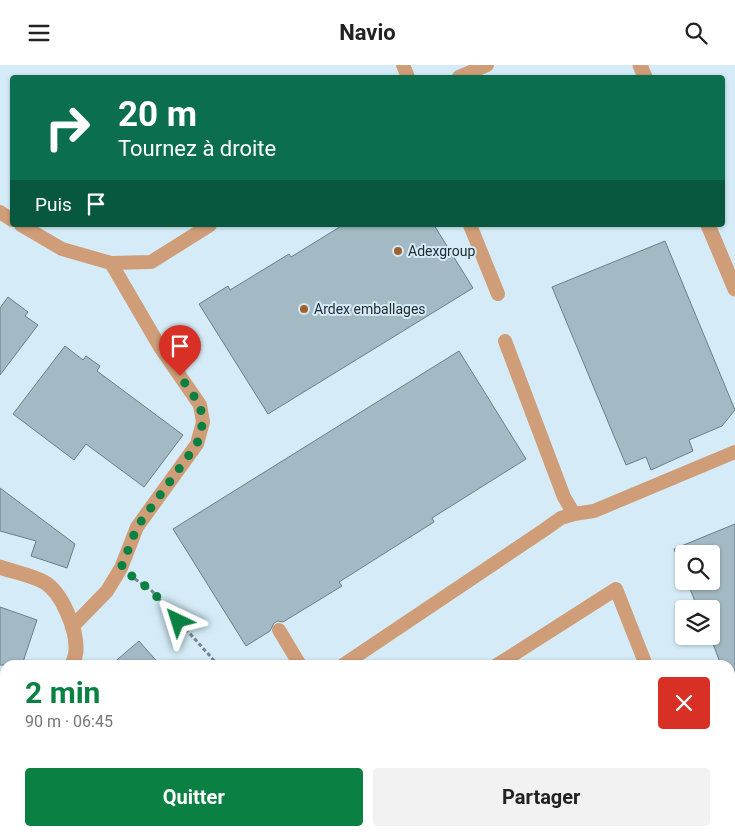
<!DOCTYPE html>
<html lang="fr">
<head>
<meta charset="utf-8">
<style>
	body { margin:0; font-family:Roboto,sans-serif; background:#f2f2f2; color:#222; height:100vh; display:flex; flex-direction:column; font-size:19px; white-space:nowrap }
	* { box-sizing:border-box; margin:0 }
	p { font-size:16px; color:#767676 }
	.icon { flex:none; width:28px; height:28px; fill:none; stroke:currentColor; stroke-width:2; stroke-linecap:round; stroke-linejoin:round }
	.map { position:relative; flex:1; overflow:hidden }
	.details { position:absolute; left:0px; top:595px; width:735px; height:176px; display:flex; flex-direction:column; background:#fff; border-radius:15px 15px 0 0; box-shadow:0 1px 4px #0004 }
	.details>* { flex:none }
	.guide { position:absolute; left:10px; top:10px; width:715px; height:152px; border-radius:5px; box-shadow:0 1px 4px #0004; background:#0b6e4f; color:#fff; overflow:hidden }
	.fabs { position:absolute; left:675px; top:480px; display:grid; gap:10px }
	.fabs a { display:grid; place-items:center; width:45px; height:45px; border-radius:5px; background:#fff; box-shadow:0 1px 4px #0004; font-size:25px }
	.pin { position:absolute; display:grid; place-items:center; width:42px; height:42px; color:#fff; margin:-51px -21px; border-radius:50% 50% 50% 0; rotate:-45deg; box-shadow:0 0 5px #0007 }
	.pin .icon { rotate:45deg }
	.me { position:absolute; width:55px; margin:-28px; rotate:319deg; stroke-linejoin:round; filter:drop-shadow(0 0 4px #0008) }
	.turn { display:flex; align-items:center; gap:18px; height:105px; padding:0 25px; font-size:22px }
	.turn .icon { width:65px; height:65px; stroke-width:2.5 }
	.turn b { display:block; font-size:35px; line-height:42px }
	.then { display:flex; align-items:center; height:48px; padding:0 25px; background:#0003; gap:10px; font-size:19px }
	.round { display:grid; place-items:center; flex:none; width:52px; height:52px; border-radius:5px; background:#f2f2f2 }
	.summary { display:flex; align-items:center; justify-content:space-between; height:85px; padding:0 25px }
	h1 { font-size:30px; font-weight:700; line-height:38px; color:#0b8043 }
	.action { display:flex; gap:10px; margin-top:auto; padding:10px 25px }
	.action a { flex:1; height:58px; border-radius:5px; background:#0b8043; color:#fff; font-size:20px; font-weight:700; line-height:58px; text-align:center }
	.action a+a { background:#f2f2f2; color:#222 }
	header { display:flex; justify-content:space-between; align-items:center; height:65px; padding:0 25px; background:#fff; font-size:22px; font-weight:700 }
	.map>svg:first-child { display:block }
	.building { fill:#a3b9c4; stroke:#6b7f8a }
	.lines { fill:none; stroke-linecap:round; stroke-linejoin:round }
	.path { stroke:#75858c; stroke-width:3; stroke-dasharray:4 2.5; stroke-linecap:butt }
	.lane { stroke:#cf9d78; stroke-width:14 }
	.street { stroke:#cf9d78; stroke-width:15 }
	.route { stroke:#0b8043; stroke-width:9; stroke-dasharray:0 16.2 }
	.poi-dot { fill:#a1612a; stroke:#d5ecf8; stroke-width:2 }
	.labels { text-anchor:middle; stroke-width:4; stroke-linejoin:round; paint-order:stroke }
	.poi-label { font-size:14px; fill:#222b2f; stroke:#d5ecf8; text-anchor:start }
</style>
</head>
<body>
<header><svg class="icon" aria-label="menu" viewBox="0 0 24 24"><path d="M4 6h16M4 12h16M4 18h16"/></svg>Navio<svg class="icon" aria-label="search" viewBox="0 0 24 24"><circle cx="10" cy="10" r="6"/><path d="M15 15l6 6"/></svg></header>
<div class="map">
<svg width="735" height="771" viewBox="0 0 735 771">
	<rect width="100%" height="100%" fill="#d5ecf8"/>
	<!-- building -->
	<g class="building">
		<polygon points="343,160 434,160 473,223 268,349 199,239 228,221 230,225 289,189 291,192"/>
		<polygon points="665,176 735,345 722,361 689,375 693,386 651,405 646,392 626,400 552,222"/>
		<polygon points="8,232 28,247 25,251 38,260 0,310 0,243"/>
		<polygon points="65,281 83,295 86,291 100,301 97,306 183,370 144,422 86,379 74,395 13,349"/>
		<polygon points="459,286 526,394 432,453 434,457 339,517 342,521 283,557 278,556 274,558 270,566 246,581 173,464"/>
		<polygon points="0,423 75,479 67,503 31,491 36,476 0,466"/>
		<polygon points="735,459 735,632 730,621 730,600 721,600 710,571 711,571 711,544 698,544 687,516 711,516 711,489 684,489 684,509 674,484"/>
		<polygon points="0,542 37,555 22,600 0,600"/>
		<polygon points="139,576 160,600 111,600"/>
	</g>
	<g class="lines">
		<!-- path -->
		<g class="path">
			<polyline points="135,514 152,526 218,600"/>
			<polyline points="334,766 336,771"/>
		</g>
		<!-- lane -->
		<g class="lane">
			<polyline points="403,0 408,12"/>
			<polyline points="459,12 487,0"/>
			<polyline points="0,147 12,155"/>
			<polyline points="21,160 62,184 111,198 151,197 210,160"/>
			<polyline points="470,160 498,229"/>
			<polyline points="505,276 564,432 574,449 594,446 735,387"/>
			<polyline points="72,562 107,526 121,503 137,462 197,379 203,357 200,340 160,282 111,198"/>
			<polyline points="279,565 300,600"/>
			<polyline points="343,600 544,465 561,453 574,449"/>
			<polyline points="497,600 616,524 646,600"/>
			<polyline points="730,652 735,650"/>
			<polyline points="716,766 718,771"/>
		</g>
		<!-- street -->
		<g class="street">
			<polyline points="640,0 645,12"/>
			<polyline points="708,160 735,224"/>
			<path d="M 0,502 C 14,507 31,510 44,517 C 62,527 77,565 76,585 C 76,590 74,595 72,600"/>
			<polyline points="4,771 6,766"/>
		</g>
	</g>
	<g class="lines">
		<!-- route -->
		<polyline class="route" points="178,556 152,526 121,503 137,462 197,379 203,357 200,340 180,311"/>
	</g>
	<!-- markers -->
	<g class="poi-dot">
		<circle cx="398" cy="186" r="5"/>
		<circle cx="304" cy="244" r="5"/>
	</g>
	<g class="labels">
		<!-- poi labels -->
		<g class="poi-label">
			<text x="408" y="191">Adexgroup</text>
			<text x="314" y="249">Ardex emballages</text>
		</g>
	</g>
</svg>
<div class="fabs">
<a><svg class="icon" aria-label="search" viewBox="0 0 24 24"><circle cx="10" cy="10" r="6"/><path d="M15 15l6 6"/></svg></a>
<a><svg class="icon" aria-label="layers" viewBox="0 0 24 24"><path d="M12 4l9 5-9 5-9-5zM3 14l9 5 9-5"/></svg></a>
</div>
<div class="pin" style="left:180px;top:311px;background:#d93025"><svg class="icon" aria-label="arrive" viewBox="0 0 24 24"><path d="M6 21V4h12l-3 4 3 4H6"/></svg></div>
<svg class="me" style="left:178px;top:556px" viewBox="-20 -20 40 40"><path d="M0-17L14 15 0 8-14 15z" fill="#0b8043" stroke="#fff" stroke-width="4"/></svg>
<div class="guide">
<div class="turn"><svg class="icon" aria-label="right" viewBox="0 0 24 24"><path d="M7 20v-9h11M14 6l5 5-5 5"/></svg><div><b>20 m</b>Tournez à droite</div></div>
<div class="then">Puis<svg class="icon" aria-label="arrive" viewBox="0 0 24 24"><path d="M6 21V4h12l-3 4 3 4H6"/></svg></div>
</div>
<section class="details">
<div class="summary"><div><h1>2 min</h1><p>90 m · 06:45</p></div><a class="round" style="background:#d93025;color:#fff"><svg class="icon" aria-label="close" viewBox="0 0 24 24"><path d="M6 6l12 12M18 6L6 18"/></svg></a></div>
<div class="action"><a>Quitter</a><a>Partager</a></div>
</section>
</div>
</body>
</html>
